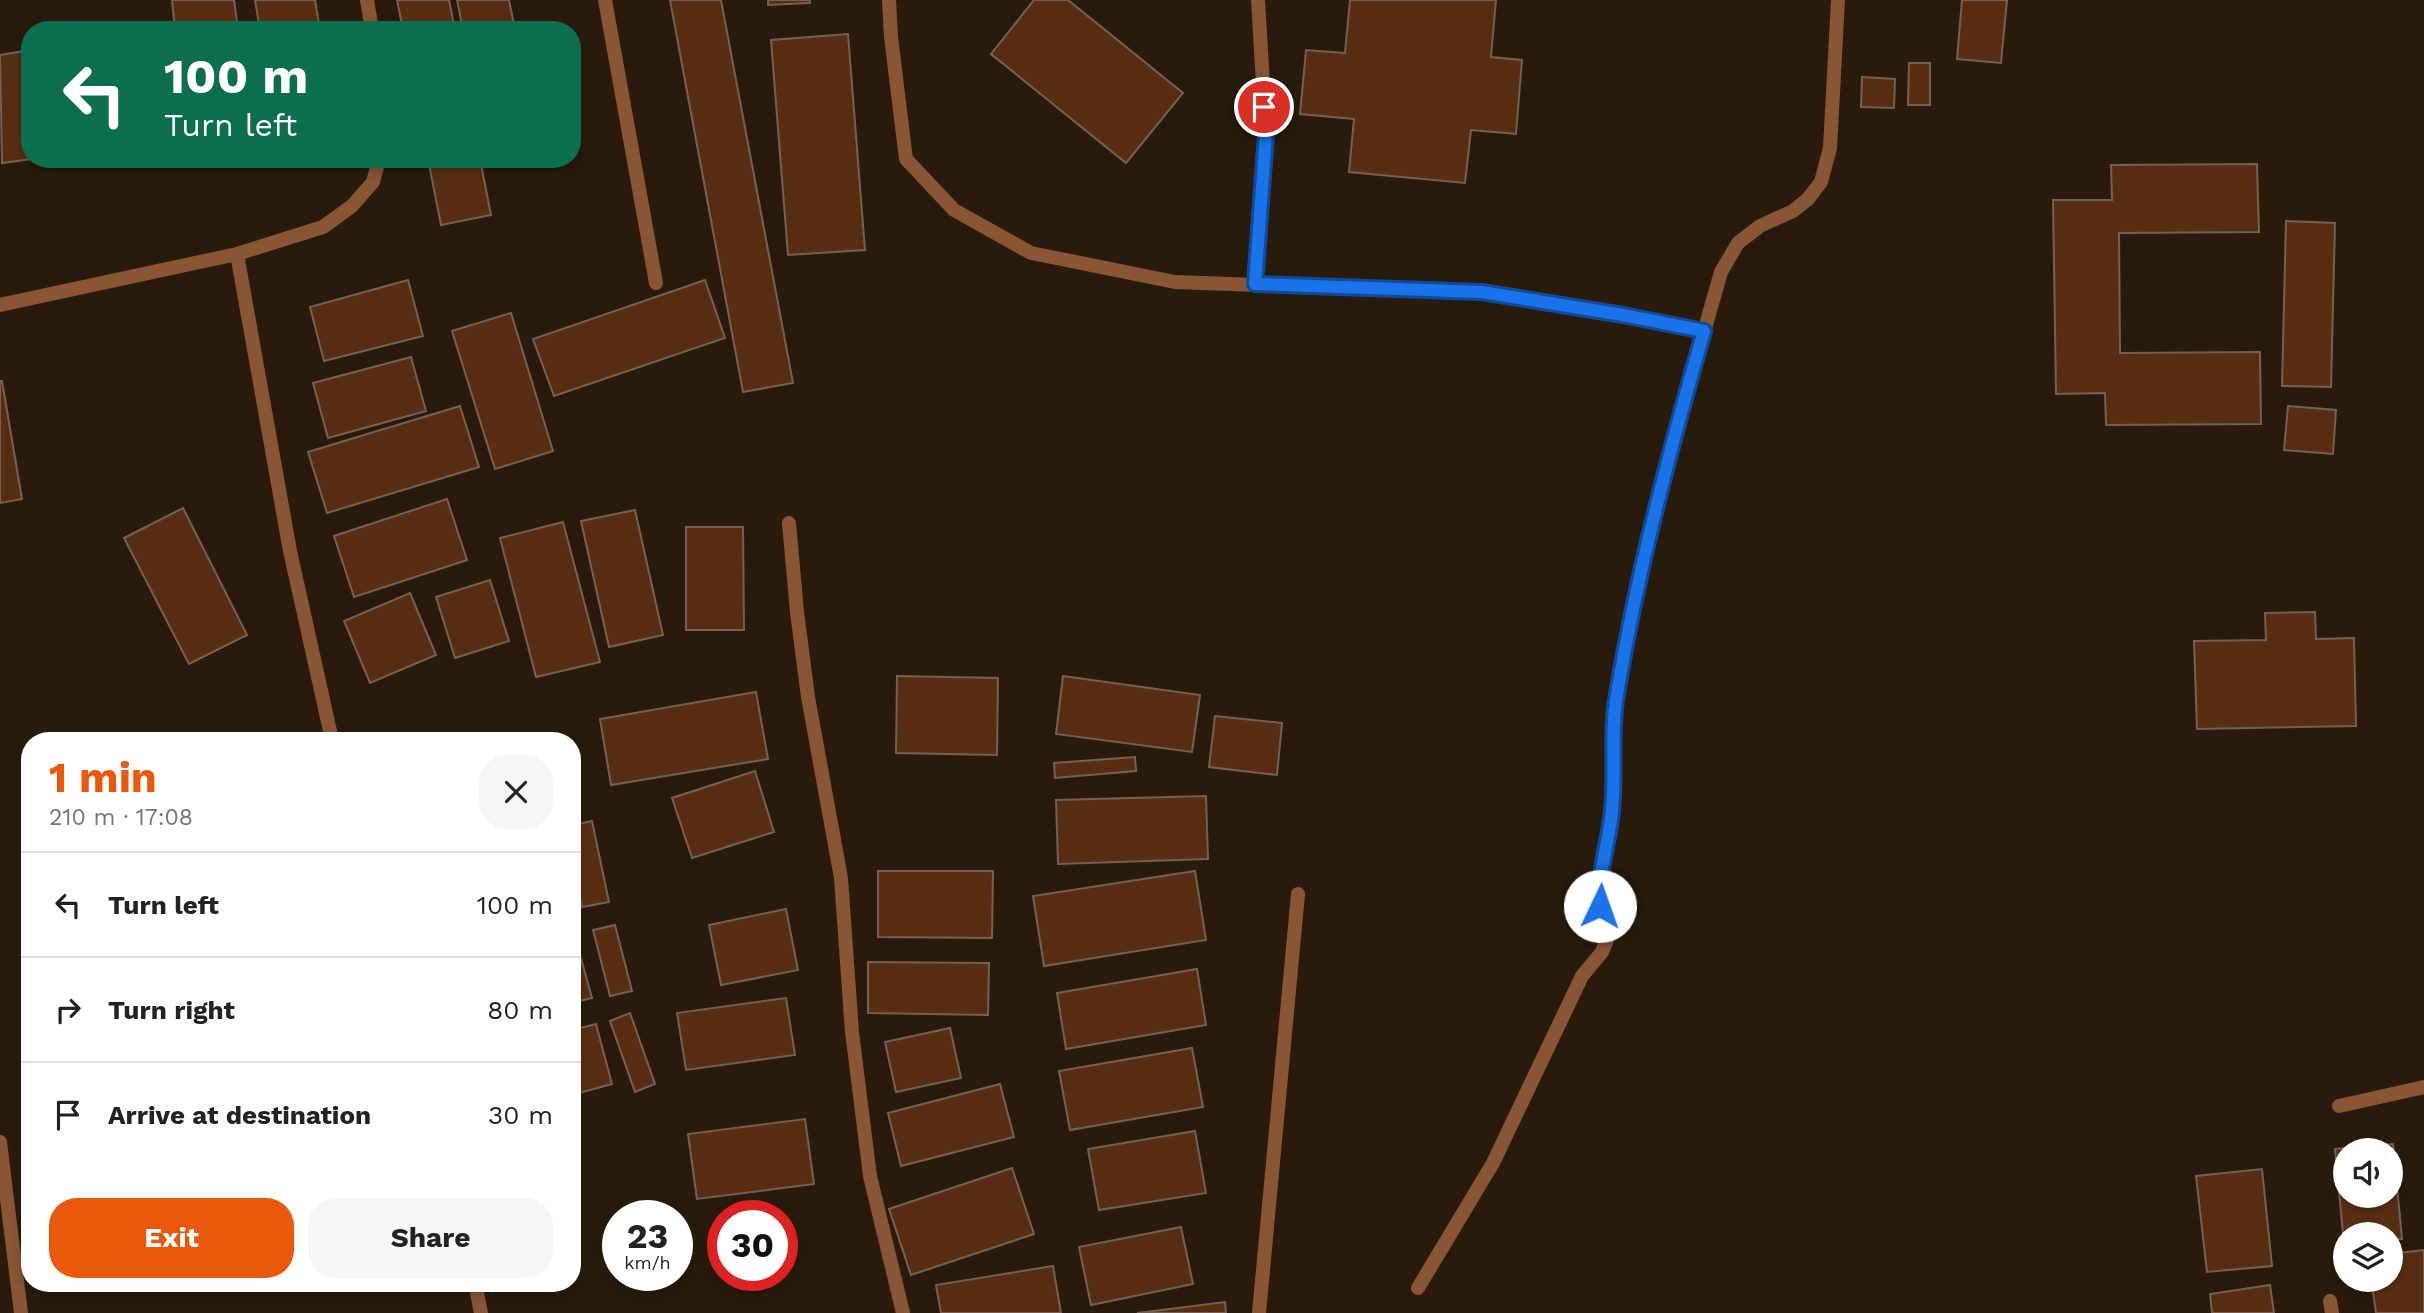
<!DOCTYPE html>
<html lang="en">
<head>
<meta charset="utf-8">
<style>
	body { margin:0; font-family:"Work Sans",sans-serif; background:#f6f6f6; color:#222; height:100vh; display:flex; flex-direction:column; font-size:26px; white-space:nowrap }
	* { box-sizing:border-box; margin:0 }
	p { font-size:23px; color:#767676 }
	.icon { flex:none; width:38px; height:38px; fill:none; stroke:currentColor; stroke-width:2; stroke-linecap:round; stroke-linejoin:round }
	.map { position:relative; flex:1; overflow:hidden }
	.sheet { position:absolute; left:21px; top:732px; width:560px; height:560px; display:flex; flex-direction:column; background:#fff; border-radius:28px; box-shadow:0 4px 10px #0003 }
	.sheet>* { flex:none }
	.hud { position:absolute; left:21px; top:21px; width:560px; height:147px; border-radius:28px; box-shadow:0 4px 10px #0003; background:#0b6e4f; color:#fff; overflow:hidden }
	.tools { position:absolute; left:2333px; top:1138px; display:grid; gap:14px }
	.tools a { display:grid; place-items:center; width:70px; height:70px; border-radius:50%; background:#fff; box-shadow:0 4px 10px #0003; font-size:35px }
	.speed { position:absolute; left:602px; top:1200px; display:flex; gap:14px; font-size:35px; font-weight:700; text-align:center }
	.speed>* { display:grid; place-content:center; width:91px; height:91px; border-radius:50%; background:#fff; box-shadow:0 4px 10px #0003; line-height:1 }
	.speed small { font-size:18px; font-weight:400 }
	.speed .limit { border:10px solid #d22; background:#fff; color:#111 }
	.pin { position:absolute; display:grid; place-items:center; width:60px; height:60px; color:#fff; margin:-30px; border:4px solid #fff; border-radius:50%; box-shadow:0 2px 7px #0007 }
	.me { position:absolute; width:77px; margin:-38px; rotate:3deg; stroke-linejoin:round; filter:drop-shadow(0 0 5px #0008) }
	.turn { display:flex; align-items:center; gap:24px; height:147px; padding:0 28px; font-size:32px }
	.turn .icon { width:91px; height:91px; stroke-width:2.5 }
	.turn b { display:block; font-size:49px; line-height:60px }
	.round { display:grid; place-items:center; flex:none; width:74px; height:74px; border-radius:28px; background:#f6f6f6 }
	.summary { display:flex; align-items:center; justify-content:space-between; height:119px; padding:0 28px }
	h1 { font-size:42px; font-weight:700; line-height:52px; color:#ea580c }
	.button { display:flex; gap:14px; margin-top:auto; padding:14px 28px }
	.button a { flex:1; height:80px; border-radius:28px; background:#ea580c; color:#fff; font-size:28px; font-weight:700; line-height:80px; text-align:center }
	.button a+a { background:#f6f6f6; color:#222 }
	ul { padding:0; list-style:none }
	li { display:flex; align-items:center; gap:21px; height:105px; padding:0 28px; border-top:2px solid #e0e0e0 }
	li div { flex:1 }
	li b { display:block; font-size:26px }
	li em { font-style:normal }
	.map>svg:first-child { display:block }
	.building { fill:#582e12; stroke:#766054; stroke-width:2; fill-rule:evenodd }
	.lines { fill:none; stroke-linecap:round; stroke-linejoin:round }
	.lane { stroke:#885535; stroke-width:14 }
	.street { stroke:#885535; stroke-width:14 }
	.route-casing { stroke:#114b97; stroke-width:18 }
	.route { stroke:#1a73e8; stroke-width:12 }
</style>
</head>
<body>
<div class="map">
<svg width="2424" height="1313" viewBox="0 0 2424 1313">
	<rect width="100%" height="100%" fill="#281b0b"/>
	<!-- building -->
	<g class="building">
		<polygon points="172,0 234,0 238,30 175,30"/>
		<polygon points="255,0 315,0 320,30 260,30"/>
		<polygon points="397,0 449,0 455,30 403,30"/>
		<polygon points="457,0 509,0 515,30 463,30"/>
		<polygon points="670,0 721,0 793,383 743,392"/>
		<polygon points="768,0 810,0 810,3 768,5"/>
		<polygon points="1034,0 1068,0 1183,93 1126,163 991,54"/>
		<polygon points="1350,0 1496,0 1491,57 1522,60 1516,134 1471,130 1465,183 1349,172 1354,119 1300,114 1306,50 1345,53"/>
		<polygon points="1962,0 2007,0 2001,63 1957,59"/>
		<polygon points="848,34 865,250 788,255 771,40"/>
		<polygon points="30,50 30,159 32,159 2,163 0,55"/>
		<polygon points="1909,63 1930,63 1930,105 1908,105"/>
		<polygon points="1862,77 1895,79 1894,108 1861,107"/>
		<polygon points="428,159 480,159 491,215 441,225"/>
		<polygon points="2257,164 2259,232 2119,233 2120,353 2260,352 2261,424 2106,425 2105,393 2056,394 2053,200 2112,200 2111,165"/>
		<polygon points="2286,221 2335,223 2331,387 2282,386"/>
		<polygon points="408,280 423,336 324,361 310,307"/>
		<polygon points="705,280 725,338 554,396 533,339"/>
		<polygon points="511,313 553,451 495,469 452,331"/>
		<polygon points="411,357 426,411 328,438 313,383"/>
		<polygon points="0,381 2,381 22,499 0,503"/>
		<polygon points="460,406 479,467 327,513 308,452"/>
		<polygon points="2288,406 2336,410 2333,454 2284,450"/>
		<polygon points="447,499 467,560 354,597 334,536"/>
		<polygon points="183,508 247,635 189,664 124,538"/>
		<polygon points="635,510 663,635 609,647 581,521"/>
		<polygon points="563,522 600,662 536,677 500,538"/>
		<polygon points="686,527 743,527 744,630 686,630"/>
		<polygon points="490,580 509,641 455,658 436,597"/>
		<polygon points="410,593 436,655 370,683 344,621"/>
		<polygon points="2315,612 2316,639 2354,638 2356,726 2197,729 2194,641 2266,640 2265,613"/>
		<polygon points="897,676 998,678 997,755 896,753"/>
		<polygon points="1063,676 1200,695 1192,752 1056,734"/>
		<polygon points="756,692 768,759 611,785 600,719"/>
		<polygon points="1215,716 1282,723 1277,775 1209,767"/>
		<polygon points="1135,757 1136,771 1055,778 1054,763"/>
		<polygon points="755,771 774,832 692,858 672,798"/>
		<polygon points="1206,796 1208,859 1058,864 1056,800"/>
		<polygon points="592,821 609,902 582,907 572,862 572,825"/>
		<polygon points="878,871 993,871 992,938 878,937"/>
		<polygon points="1195,871 1206,940 1044,966 1033,896"/>
		<polygon points="786,909 798,970 721,985 709,925"/>
		<polygon points="615,925 632,991 610,996 593,930"/>
		<polygon points="577,944 592,998 572,1003 572,946"/>
		<polygon points="868,962 989,963 988,1015 868,1013"/>
		<polygon points="1197,969 1206,1025 1066,1049 1057,993"/>
		<polygon points="786,998 795,1055 686,1070 677,1013"/>
		<polygon points="630,1013 655,1084 635,1092 610,1021"/>
		<polygon points="596,1024 612,1084 572,1095 572,1030"/>
		<polygon points="950,1028 961,1078 896,1092 885,1042"/>
		<polygon points="1192,1048 1203,1107 1070,1130 1059,1071"/>
		<polygon points="1000,1084 1014,1137 901,1166 888,1113"/>
		<polygon points="805,1119 814,1184 697,1199 688,1134"/>
		<polygon points="1195,1131 1206,1193 1099,1210 1088,1149"/>
		<path d="M 2393,1144 L 2402,1239 L 2390,1240 L 2390,1234 L 2345,1234 L 2344,1244 L 2335,1149 ZM 2345,1150 L 2390,1150 L 2390,1195 L 2345,1195 Z"/>
		<polygon points="1012,1168 1034,1234 911,1275 889,1209"/>
		<polygon points="2262,1169 2272,1266 2207,1272 2196,1176"/>
		<polygon points="1181,1227 1193,1284 1091,1305 1079,1247"/>
		<polygon points="2424,1250 2424,1313 2376,1313 2371,1279 2390,1279 2390,1254"/>
		<polygon points="1053,1266 1061,1313 941,1313 936,1285"/>
		<polygon points="2270,1285 2274,1313 2212,1313 2210,1294"/>
		<polygon points="1225,1302 1226,1313 1137,1313"/>
	</g>
	<g class="lines">
		<!-- lane -->
		<polyline class="lane" points="605,0 656,283"/>
		<!-- street -->
		<g class="street">
			<polyline points="367,0 372,30"/>
			<polyline points="889,0 891,37 906,159 954,210 1031,253 1175,282 1482,293 1623,315 1704,331"/>
			<polyline points="237,254 290,551 332,740"/>
			<polyline points="1255,284 1266,134 1258,0"/>
			<polyline points="0,305 237,254 323,227 352,206 373,182 379,159"/>
			<polyline points="789,523 797,612 808,697 841,878 852,1032 870,1176 903,1313"/>
			<polyline points="2339,1106 2424,1087"/>
			<polyline points="0,1142 21,1313"/>
			<polyline points="475,1283 481,1313"/>
			<polyline points="1418,1288 1493,1163 1582,976 1602,952 1607,940 1599,890 1612,812 1616,697 1639,583 1686,395 1721,272 1738,243 1760,226 1793,211 1808,199 1821,182 1830,148 1838,0"/>
			<polyline points="2330,1301 2332,1313"/>
			<polyline points="1259,1313 1298,894"/>
		</g>
	</g>
	<g class="lines">
		<!-- route casing -->
		<g class="route-casing">
			<path id="route" d="M 1264,107 L 1266,134 L 1255,284 L 1482,292 L 1623,315 L 1704,331 C 1670,449 1637,573 1617,694 C 1610,732 1616,773 1612,811 C 1609,843 1597,874 1600,906"/>
		</g>
		<!-- route -->
		<use href="#route" class="route"/>
	</g>
</svg>
<div class="tools">
<a><svg class="icon" aria-label="sound" viewBox="0 0 24 24"><path d="M4 9h4l5-4v14l-5-4H4zM17 9q2 3 0 6"/></svg></a>
<a><svg class="icon" aria-label="layers" viewBox="0 0 24 24"><path d="M12 4l9 5-9 5-9-5zM3 14l9 5 9-5"/></svg></a>
</div>
<div class="speed"><div>23<small>km/h</small></div><div class="limit">30</div></div>
<div class="pin" style="left:1264px;top:107px;background:#d93025"><svg class="icon" aria-label="arrive" viewBox="0 0 24 24"><path d="M6 21V4h12l-3 4 3 4H6"/></svg></div>
<svg class="me" style="left:1600px;top:906px" viewBox="-20 -20 40 40"><circle r="19" fill="#fff"/><path d="M0-13L10 11 0 6-10 11z" fill="#1a73e8"/></svg>
<div class="hud">
<div class="turn"><svg class="icon" aria-label="left" viewBox="0 0 24 24"><path d="M17 20v-9H6M10 6l-5 5 5 5"/></svg><div><b>100 m</b>Turn left</div></div>
</div>
<section class="sheet">
<div class="summary"><div><h1>1 min</h1><p>210 m · 17:08</p></div><a class="round"><svg class="icon" aria-label="close" viewBox="0 0 24 24"><path d="M6 6l12 12M18 6L6 18"/></svg></a></div>
<ul>
<li><svg class="icon" aria-label="left" viewBox="0 0 24 24"><path d="M17 20v-9H6M10 6l-5 5 5 5"/></svg><div><b>Turn left</b></div><em>100 m</em></li>
<li><svg class="icon" aria-label="right" viewBox="0 0 24 24"><path d="M7 20v-9h11M14 6l5 5-5 5"/></svg><div><b>Turn right</b></div><em>80 m</em></li>
<li><svg class="icon" aria-label="arrive" viewBox="0 0 24 24"><path d="M6 21V4h12l-3 4 3 4H6"/></svg><div><b>Arrive at destination</b></div><em>30 m</em></li>
</ul>
<div class="button"><a>Exit</a><a>Share</a></div>
</section>
</div>
</body>
</html>
